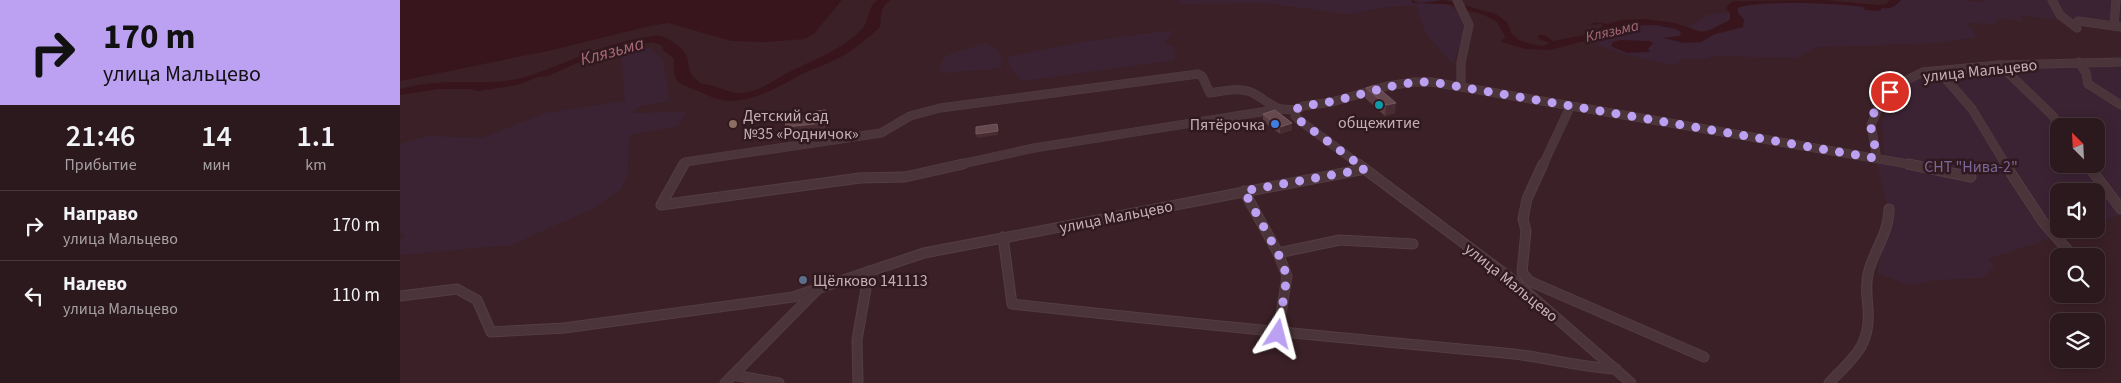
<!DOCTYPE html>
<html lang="ru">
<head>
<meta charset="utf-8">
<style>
	body { margin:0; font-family:"Source Sans 3",sans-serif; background:#38262a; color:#f1f3f6; height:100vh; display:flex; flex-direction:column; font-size:19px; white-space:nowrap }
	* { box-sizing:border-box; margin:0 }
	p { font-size:16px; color:#a6a0a4 }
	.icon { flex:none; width:28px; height:28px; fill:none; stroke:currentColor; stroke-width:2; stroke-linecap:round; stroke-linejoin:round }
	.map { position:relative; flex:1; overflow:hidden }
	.panel { display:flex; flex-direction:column; background:#2c191d; width:400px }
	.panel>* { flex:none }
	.banner { background:#bca0f2; color:#111; overflow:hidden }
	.needle { width:32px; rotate:336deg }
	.controls { position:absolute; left:1650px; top:118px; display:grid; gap:10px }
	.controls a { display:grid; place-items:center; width:55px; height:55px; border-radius:10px; background:#2c191d; box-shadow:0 2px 12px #0003,0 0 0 1px #48383b; font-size:25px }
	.pin { position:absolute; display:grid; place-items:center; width:42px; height:42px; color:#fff; margin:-21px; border:2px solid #fff; border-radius:50%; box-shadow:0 1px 5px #0007 }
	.me { position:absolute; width:55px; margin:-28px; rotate:9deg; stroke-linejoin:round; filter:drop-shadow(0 0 4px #0008) }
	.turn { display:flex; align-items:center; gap:18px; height:105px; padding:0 20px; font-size:22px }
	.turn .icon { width:65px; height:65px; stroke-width:2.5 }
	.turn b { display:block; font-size:35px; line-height:42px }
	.eta { display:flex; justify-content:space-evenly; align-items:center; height:85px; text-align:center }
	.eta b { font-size:30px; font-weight:600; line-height:35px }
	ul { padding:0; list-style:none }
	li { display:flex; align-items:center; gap:15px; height:70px; padding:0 20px; border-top:1px solid #48383b }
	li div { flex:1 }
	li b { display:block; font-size:19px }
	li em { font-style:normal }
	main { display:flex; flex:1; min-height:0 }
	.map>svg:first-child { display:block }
	.green { fill:#3c2334; fill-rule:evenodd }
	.water { fill:#38151c }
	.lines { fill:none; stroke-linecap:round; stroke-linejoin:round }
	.minor-far1-casing { stroke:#543e43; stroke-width:9 }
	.minor-casing { stroke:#543e43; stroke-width:11 }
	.minor-far1 { stroke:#4b353a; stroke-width:8 }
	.minor { stroke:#4b353a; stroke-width:9 }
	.wall { fill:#5a3c43 }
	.shaded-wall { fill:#492c32 }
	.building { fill:#66484f; stroke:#75585f }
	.route { stroke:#bca0f2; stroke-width:9; stroke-dasharray:0 16.2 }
	.culture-dot { fill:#0f9aa8; stroke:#301a1f; stroke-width:2 }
	.education-dot { fill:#8d6e63; stroke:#301a1f; stroke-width:2 }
	.shop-dot { fill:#3f7fe0; stroke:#301a1f; stroke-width:2 }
	.service-dot { fill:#5c6f8a; stroke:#301a1f; stroke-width:2 }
	.labels { text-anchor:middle; stroke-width:5; stroke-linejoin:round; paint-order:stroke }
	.far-water-label { font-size:15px; font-style:italic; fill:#a76877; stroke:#301a1f }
	.street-label { font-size:16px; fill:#c7b0b5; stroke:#301a1f }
	.poi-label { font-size:16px; fill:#c7b0b5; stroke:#301a1f; text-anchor:start }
	.park-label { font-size:16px; fill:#7b6699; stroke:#301a1f }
	.water-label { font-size:18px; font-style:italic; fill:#a76877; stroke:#301a1f }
</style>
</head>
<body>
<main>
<section class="panel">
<div class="banner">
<div class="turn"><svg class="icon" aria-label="right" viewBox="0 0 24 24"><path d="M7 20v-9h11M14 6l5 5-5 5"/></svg><div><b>170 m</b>улица Мальцево</div></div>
</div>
<div class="eta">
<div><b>21:46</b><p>Прибытие</p></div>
<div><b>14</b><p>мин</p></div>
<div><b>1.1</b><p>km</p></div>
</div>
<ul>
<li><svg class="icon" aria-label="right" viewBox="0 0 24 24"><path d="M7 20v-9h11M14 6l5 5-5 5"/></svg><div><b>Направо</b><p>улица Мальцево</p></div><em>170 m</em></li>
<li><svg class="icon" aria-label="left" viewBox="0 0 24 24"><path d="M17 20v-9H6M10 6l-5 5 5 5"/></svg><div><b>Налево</b><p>улица Мальцево</p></div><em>110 m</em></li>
</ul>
</section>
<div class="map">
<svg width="1721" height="383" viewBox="0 0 1721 383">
	<rect width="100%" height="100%" fill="#3b2127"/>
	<!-- green -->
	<g class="green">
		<path d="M 781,0 L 1011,0 L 1013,3 L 1017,3 L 1015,2 L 1015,0 L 1035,0 L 1040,2 L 1033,4 C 1054,4 1057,9 1066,28 L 1054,61 L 1055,66 L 1026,34 L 1016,5 L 986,7 L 947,14 L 866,3 L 778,4 Z"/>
		<path d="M 1501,0 L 1567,0 L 1581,3 L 1584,2 L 1580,0 L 1721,0 L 1721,27 L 1664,19 L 1662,21 L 1619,15 L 1623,22 L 1599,18 L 1595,24 L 1567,23 L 1577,37 L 1536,43 L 1416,47 L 1396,58 L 1313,56 L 1304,59 L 1280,59 L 1280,62 L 1272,65 L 1223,54 L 1191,42 C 1213,24 1256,17 1281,32 L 1281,36 L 1268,36 L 1284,43 L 1301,42 L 1315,34 L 1336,30 L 1338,8 L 1340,6 C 1391,0 1440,4 1490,8 Z"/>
		<path d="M 1321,13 L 1330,13 L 1330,20 C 1316,27 1303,36 1287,28 L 1307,15 Z"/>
		<polygon points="774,30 764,44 774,47 775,60 622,81 610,67 607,57 682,42"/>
		<path d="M 585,43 C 599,48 602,53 601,68 L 545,73 L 539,68 L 545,56 Z"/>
		<polygon points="249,47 263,60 269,101 240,106 231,113 286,112 278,126 229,135 228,173 221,189 192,209 111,245 0,255 0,241 6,234 0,233 0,144 28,136 82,138 145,113 225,101 221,53"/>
		<path d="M 1710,65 L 1721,68 L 1721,215 L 1696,223 L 1696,191 L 1659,191 L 1659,229 L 1680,229 L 1588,259 L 1595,267 L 1581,278 L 1536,280 L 1508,285 L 1477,273 L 1493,209 L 1488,207 L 1476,161 L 1484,154 L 1482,120 L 1486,119 L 1486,114 L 1493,115 L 1490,100 L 1491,96 L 1525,74 L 1601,68 ZM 1659,126 L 1696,126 L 1696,164 L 1659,164 Z"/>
	</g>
	<!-- water -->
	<g class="water">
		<polygon points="0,0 442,0 414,34 404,39 366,42 331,41 268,23 250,26 148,51 0,81"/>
		<path d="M 477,0 L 491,0 C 479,8 482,14 480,27 C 468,38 455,49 441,57 C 428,64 415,68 402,74 C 380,86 358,100 332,101 C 318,101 307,95 296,90 C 276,83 273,81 274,59 L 262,49 L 263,46 L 253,42 L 231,46 L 191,57 L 148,76 L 138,77 L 118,85 L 79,91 L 69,89 L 39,89 L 0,95 L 0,89 C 21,83 42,82 64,82 C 85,82 107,83 128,76 C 166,64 202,44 242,38 C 248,37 255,35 261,36 C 269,38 287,50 288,60 C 290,74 290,75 302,84 C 314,83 327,94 342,93 C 357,92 368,84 380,77 C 408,61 439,53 462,29 C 470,20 466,10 477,0 Z"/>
		<path d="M 1011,0 L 1020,3 L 1045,0 L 1096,14 L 1107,22 L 1112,34 L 1119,40 L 1131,44 L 1143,46 L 1150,43 L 1139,39 L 1138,35 L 1145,35 L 1153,41 L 1190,34 L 1203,26 L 1201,24 L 1188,25 L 1196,22 L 1207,24 L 1222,20 L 1246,19 L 1275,23 L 1301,32 L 1308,31 L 1330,20 L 1330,13 L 1326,9 L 1329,4 L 1334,1 L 1425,0 L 1479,5 L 1486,4 L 1490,0 L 1501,0 C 1495,7 1491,9 1482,8 L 1480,11 L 1465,10 L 1463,7 C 1441,3 1354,0 1338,8 L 1338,13 L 1344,19 L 1343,27 L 1315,34 L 1301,42 L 1284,43 L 1263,38 L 1280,36 L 1281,32 L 1276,29 L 1255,25 L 1221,26 L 1210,29 L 1191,42 L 1180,42 L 1151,50 L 1125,49 L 1102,42 L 1101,40 L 1106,38 L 1097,22 L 1084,15 L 1047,4 L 1013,3 Z"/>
		<polygon points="1220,40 1250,41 1253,43 1248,49 1250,52 1227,53 1211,46 1213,42"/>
	</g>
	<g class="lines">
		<!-- minor-far1 casing -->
		<g class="minor-far1-casing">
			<g id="minor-far1">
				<polyline points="1652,0 1660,15 1677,28"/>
				<polyline points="1678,21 1721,27"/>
				<polyline points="1714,26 1716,0"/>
				<polyline points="1679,62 1686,73 1688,84 1721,105"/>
				<polyline points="1600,65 1652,115 1660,126"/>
				<polyline points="1539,71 1572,109 1606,165"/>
				<polyline points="1056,86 1061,83 1061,63 1069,25 1057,0"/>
				<polyline points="880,109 896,110 903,106 932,102 987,86 1014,82 1032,82 1514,165"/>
				<polyline points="896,110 895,116 899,120 960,165"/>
				<polyline points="1474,157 1476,153 1471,125 1483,97 1505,81 1523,72 1600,65 1721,62"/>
				<path d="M 283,165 L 285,162 L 481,133 L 510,116 L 540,108 L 798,74 L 802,76 L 810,93 C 824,91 840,87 853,93 C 863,98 869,105 880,109"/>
				<polyline points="557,165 634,148 880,109"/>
				<polyline points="1143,165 1170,107"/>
			</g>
		</g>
		<!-- minor casing -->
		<g class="minor-casing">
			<g id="minor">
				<polyline points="284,164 261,205 460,178 505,177 563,164"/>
				<polyline points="958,164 1113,280 1231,383"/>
				<polyline points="1143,164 1127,199 1123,219 1126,231 1122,272 1129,281 1304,357"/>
				<polyline points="1508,164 1571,177"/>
				<polyline points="1605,164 1643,222 1672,255"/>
				<polyline points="1687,164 1721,209"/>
				<polyline points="844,191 878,253 887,276 878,333"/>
				<path d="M 603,237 L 612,304 C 776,322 940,338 1104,353 C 1142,356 1178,367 1216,369"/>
				<polyline points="878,253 940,240 1013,244"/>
				<polyline points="0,296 57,289 77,300 91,332 164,328 393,297 524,253 965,169"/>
				<polyline points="333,375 379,383"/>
				<polyline points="325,383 416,291"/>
				<polyline points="458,383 457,340 469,271"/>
				<path d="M 1429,383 C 1453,358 1471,346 1468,309 C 1467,296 1465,283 1469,270 C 1475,249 1489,232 1489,209"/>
			</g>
		</g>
		<!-- minor-far1 -->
		<use href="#minor-far1" class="minor-far1"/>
		<!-- minor -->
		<use href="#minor" class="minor"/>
	</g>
	<!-- wall -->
	<g class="wall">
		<polygon points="975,85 995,113 985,116 965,98 966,88"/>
		<polygon points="863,114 892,123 892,130 880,134 863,121"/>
	</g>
	<!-- shaded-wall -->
	<g class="shaded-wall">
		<polygon points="996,103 995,113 985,116 986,105"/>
		<polygon points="426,110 428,117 425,130 387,135 385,127"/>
		<polygon points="892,123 892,130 880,134 880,127"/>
		<polygon points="597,124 598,135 577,138 576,134"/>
	</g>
	<!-- building -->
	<g class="building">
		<polygon points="975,85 996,103 986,105 966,88"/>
		<polygon points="426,110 423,123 385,127 388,114 397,114 396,117 415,114 416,111"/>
		<polygon points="875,110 892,123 880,127 863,114"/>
		<polygon points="597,124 598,131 576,134 576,127"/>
	</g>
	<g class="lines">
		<!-- route -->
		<path class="route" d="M 878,334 L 887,276 L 878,253 L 844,191 L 965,169 L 899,120 L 896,116 L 896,110 L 898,108 C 910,104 922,104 933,101 C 967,94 997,81 1032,82 L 1474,158 C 1478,148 1471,136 1471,126 C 1471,114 1480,99 1490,92"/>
	</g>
	<!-- markers -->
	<circle class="culture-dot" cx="979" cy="105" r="5"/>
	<circle class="education-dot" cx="333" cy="124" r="5"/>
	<circle class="shop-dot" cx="875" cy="124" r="5"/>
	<circle class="service-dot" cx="403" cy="280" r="5"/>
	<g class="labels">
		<!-- far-water labels -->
		<g class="far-water-label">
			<text transform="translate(1212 31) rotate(-13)" y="5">Клязьма</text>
		</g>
		<!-- street labels -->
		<g class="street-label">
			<text transform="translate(1580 70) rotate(-6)" y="6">улица Мальцево</text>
			<text transform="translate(716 216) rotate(-11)" y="6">улица Мальцево</text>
			<text transform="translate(1112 282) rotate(39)" y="6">улица Мальцево</text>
		</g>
		<!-- poi labels -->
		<g class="poi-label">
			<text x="343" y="121">Детский сад<tspan x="343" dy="18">№35 «Родничок»</tspan></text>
			<text x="979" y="128" text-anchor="middle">общежитие</text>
			<text x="865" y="130" text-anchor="end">Пятёрочка</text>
			<text x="413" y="286">Щёлково 141113</text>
		</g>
		<!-- park labels -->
		<g class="park-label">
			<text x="1571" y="172">СНТ "Нива-2"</text>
		</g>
		<!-- water labels -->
		<g class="water-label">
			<text transform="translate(212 51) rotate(-15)" y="6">Клязьма</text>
		</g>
	</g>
</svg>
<div class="controls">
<a><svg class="needle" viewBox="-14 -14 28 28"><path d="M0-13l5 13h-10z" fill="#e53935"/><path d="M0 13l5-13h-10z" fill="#a6a0a4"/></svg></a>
<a><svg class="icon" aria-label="sound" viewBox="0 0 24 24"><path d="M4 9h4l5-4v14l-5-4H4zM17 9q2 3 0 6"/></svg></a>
<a><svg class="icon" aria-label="search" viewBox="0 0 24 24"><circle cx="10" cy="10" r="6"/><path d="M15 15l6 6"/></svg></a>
<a><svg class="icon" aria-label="layers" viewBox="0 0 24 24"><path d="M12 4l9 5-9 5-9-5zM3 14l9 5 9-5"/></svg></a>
</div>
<div class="pin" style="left:1490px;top:92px;background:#d93025"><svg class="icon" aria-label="arrive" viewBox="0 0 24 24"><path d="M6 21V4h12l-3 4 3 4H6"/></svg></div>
<svg class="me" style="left:878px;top:334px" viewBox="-20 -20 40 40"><path d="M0-17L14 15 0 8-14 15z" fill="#bca0f2" stroke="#fff" stroke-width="4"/></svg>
</div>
</main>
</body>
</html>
